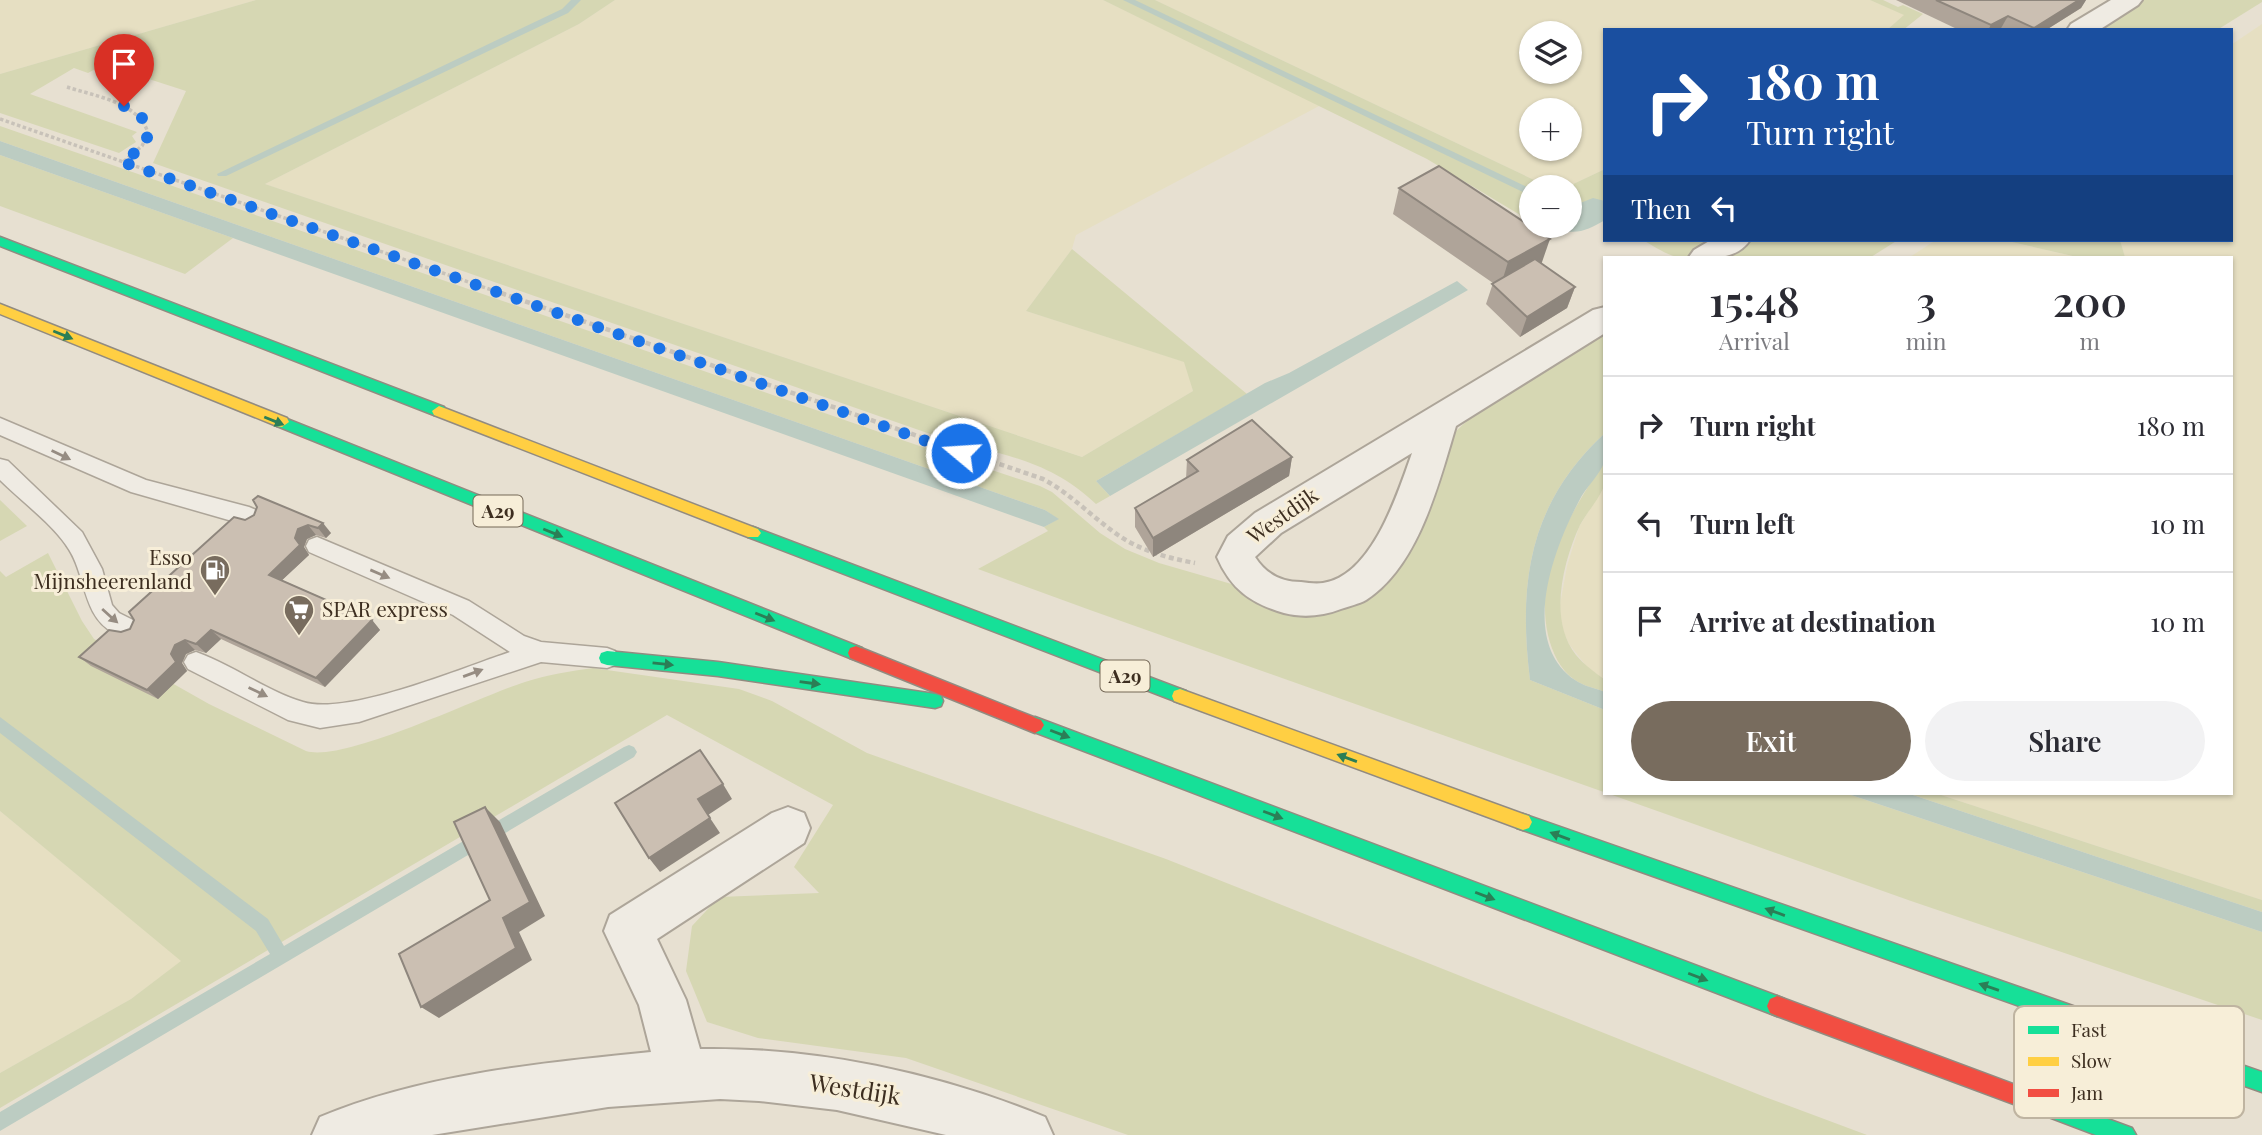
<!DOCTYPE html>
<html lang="en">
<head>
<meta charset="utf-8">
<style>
	body { margin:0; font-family:"Playfair Display",serif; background:#f2f2f3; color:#2b2b33; height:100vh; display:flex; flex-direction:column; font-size:26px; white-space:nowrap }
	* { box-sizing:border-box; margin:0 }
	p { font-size:23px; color:#7c7c81 }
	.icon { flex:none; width:38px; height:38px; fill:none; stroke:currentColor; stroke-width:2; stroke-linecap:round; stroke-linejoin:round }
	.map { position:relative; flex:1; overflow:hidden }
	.drawer { position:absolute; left:1603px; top:256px; width:630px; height:539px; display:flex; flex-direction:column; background:#fff; border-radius:0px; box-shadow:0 2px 5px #0004 }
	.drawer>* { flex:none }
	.banner { position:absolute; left:1603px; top:28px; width:630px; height:214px; border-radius:0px; box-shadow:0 2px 5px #0004; background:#1a4fa0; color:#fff; overflow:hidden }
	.fabs { position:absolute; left:1519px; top:21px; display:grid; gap:14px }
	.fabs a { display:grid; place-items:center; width:63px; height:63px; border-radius:50%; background:#fff; box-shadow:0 2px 5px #0004; font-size:35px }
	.pin { position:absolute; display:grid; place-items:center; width:60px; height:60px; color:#fff; margin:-72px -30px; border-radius:50% 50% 50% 0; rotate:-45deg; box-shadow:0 0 7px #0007 }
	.pin .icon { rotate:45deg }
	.me { position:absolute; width:77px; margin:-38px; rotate:288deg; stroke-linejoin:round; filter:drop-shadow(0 0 5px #0008) }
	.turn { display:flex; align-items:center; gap:24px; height:147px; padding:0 28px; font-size:32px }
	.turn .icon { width:91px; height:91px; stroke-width:2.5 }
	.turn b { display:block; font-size:49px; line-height:60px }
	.then { display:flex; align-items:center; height:66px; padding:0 28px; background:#0003; gap:14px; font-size:26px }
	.eta { display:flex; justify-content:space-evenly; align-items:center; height:119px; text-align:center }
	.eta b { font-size:42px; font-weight:600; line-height:49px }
	.action { display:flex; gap:14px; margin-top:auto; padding:14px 28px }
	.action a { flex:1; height:80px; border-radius:42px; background:#786c5e; color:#fff; font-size:28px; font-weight:600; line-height:80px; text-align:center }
	.action a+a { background:#f2f2f3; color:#2b2b33 }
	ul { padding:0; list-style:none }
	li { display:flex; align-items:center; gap:21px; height:98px; padding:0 28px; border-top:2px solid #e1e1e2 }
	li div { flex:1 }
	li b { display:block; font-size:26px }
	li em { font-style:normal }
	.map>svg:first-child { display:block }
	.farmland { fill:#e6dfc2; fill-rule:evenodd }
	.green { fill:#d6d7b3 }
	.water { fill:#bcccc2 }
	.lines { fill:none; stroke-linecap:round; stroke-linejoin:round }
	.stream { fill:#bcccc2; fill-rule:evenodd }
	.canal { fill:#bcccc2; fill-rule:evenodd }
	.lane-casing { stroke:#ada599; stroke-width:3 }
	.street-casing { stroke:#ada599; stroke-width:4 }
	.fast-casing { stroke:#928b80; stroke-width:3 }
	.slow-casing { stroke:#928b80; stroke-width:3 }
	.jam-casing { stroke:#928b80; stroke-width:3 }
	.path-far1 { stroke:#c8c2b9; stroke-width:3.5; stroke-dasharray:3.5 2.5; stroke-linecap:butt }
	.path { stroke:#c8c2b9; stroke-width:4.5; stroke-dasharray:5 3.5; stroke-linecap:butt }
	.lane { fill:#efebe3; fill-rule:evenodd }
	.street { fill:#efebe3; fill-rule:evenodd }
	.fast { fill:#16e098; fill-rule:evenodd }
	.slow { fill:#ffcf43; fill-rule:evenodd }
	.jam { fill:#f24e42; fill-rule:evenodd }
	.wall { fill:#afa499 }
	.shaded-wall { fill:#8e867d }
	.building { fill:#cbbfb2; stroke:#8e867d; stroke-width:2 }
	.oneway { fill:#2b7e56 }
	.oneway2 { fill:#968c82 }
	.route { stroke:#1a73e8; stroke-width:12; stroke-dasharray:0 21.6 }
	.labels { text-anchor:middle; stroke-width:6; stroke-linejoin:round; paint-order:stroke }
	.shield { fill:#f7eed8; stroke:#756857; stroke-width:2 }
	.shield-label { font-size:19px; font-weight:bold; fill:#3d2e20 }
	.street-label { font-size:21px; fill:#3d2e20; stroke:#f7eed8 }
	.poi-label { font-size:21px; fill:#3d2e20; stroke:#f7eed8; text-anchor:end }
	.near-street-label { font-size:24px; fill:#3d2e20; stroke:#f7eed8 }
	.key { fill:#f7eed8; stroke:#bfb4a1; stroke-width:2 }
	.key-label { font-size:19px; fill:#3d2e20 }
</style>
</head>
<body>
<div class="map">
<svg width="2262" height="1135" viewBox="0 0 2262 1135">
	<rect width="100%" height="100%" fill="#e7e0d1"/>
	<!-- farmland -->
	<g class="farmland">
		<polygon points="0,0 256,0 0,74"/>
		<polygon points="615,0 1103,0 1321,105 1076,235 1072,249 1026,311 1185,362 1193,391 1082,457 265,184 579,24"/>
		<path d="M 1155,0 L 1870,0 L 1905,15 L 1887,30 L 1605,30 L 1605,169 L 1567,187 L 1549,187 ZM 1531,33 L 1570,33 L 1570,72 L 1531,72 ZM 1531,110 L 1570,110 L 1570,149 L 1531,149 Z"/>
		<polygon points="2262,24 2262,900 1935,793 2231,793 2231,257 2125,257 2120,240 2231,240 2231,45"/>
		<polygon points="1936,240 2003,240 2077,257 1910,257"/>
		<polygon points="1605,484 1605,680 1587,667 1569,644 1561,626 1560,605 1567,566 1579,527"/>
		<polygon points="0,811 182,961 131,999 0,1073"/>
	</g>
	<!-- green -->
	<g class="green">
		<path d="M 256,0 L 615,0 L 579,24 L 265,184 L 1082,457 L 1193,391 L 1184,362 L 1026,311 L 1072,249 L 1247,394 L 1096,481 L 1110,496 L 1096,504 C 1046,457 998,455 936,436 L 153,163 L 186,91 L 124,71 L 116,75 L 97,68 L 88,73 L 74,68 L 30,94 L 137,132 L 132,136 L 136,142 L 119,153 L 0,113 L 0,74 Z"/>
		<polygon points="1103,0 1155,0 1549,187 1531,187 1530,221 1427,159"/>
		<polygon points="1870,0 1883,0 1898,7 1903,5 1923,14 1903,30 1887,30 1904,15"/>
		<polygon points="2140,0 2262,0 2262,2 2217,30 2092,30"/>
		<path d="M 0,126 L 905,441 L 1040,486 L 1052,492 L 1100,533 L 1125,549 L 1159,563 L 1301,604 L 1395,572 C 1418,543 1426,509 1437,474 C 1440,464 1442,452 1447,443 C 1465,411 1569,355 1605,332 L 1605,433 C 1529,503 1518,582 1530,680 L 1605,710 L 1605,793 L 1845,793 L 2262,932 L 2262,1020 L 1911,901 L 1090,610 L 978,569 L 1048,531 L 1044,527 L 1058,519 L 1045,510 L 0,141 Z"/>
		<polygon points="0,155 233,238 185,274 0,206"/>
		<polygon points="1605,169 1605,217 1586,206 1570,206 1570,187 1567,187"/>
		<path d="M 1643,240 L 1721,240 C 1683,263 1681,263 1643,240 Z"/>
		<polygon points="1754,240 1898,240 1871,257 1725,257"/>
		<polygon points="2003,240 2120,240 2125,257 2077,257"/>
		<path d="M 1605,461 C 1605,468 1606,477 1605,483 C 1601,497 1587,512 1580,525 C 1563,562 1548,620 1576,655 C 1584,665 1595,672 1605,680 L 1605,692 C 1595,688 1583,686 1575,680 C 1560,670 1552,652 1548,635 C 1534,572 1571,511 1605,461 Z"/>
		<polygon points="0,500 27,526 0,541"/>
		<path d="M 48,553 L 82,621 L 94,639 L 209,704 L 306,751 C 345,763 480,696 525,682 C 547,675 570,671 593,668 L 739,689 L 772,701 L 867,753 L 1166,859 L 1765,1097 L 1867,1135 L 1128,1135 L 906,1058 L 758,1038 L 707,1022 L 686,971 L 692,926 L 719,897 L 819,893 L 794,867 L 833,805 L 667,715 L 0,1108 L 0,1073 L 131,999 L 181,961 L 0,811 L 0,571 L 6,577 Z"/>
		<polygon points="1907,793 1935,793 2262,900 2262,912"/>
	</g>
	<!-- water -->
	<g class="water">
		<polygon points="0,141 1045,510 1059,519 1044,527 0,155"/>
		<polygon points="1457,281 1468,290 1110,496 1096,481 1265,383 1289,373"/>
		<path d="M 1605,433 C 1605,441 1607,452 1605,460 C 1601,474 1585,488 1579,501 C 1554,548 1518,641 1575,680 C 1583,686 1595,688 1605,692 L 1605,710 L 1530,680 C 1518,582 1529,503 1605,433 Z"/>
		<polygon points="1845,793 1907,793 2262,912 2262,932"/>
	</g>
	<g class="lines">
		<!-- stream -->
		<g class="stream">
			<polygon points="571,0 581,0 568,13 226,176 218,176 217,174 562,9"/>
			<polygon points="1123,0 1135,0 1531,189 1531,196"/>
			<polygon points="1570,209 1588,217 1582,221 1570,216"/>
			<polygon points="0,717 268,919 284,946 624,747 629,745 634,747 637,752 634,757 0,1131 0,1112 270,954 256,931 0,733"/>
		</g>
		<!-- canal -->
		<path class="canal" d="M 1593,198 L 1605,201 L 1605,220 C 1589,229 1579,235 1560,230 L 1558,226 L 1570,226 L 1570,207 Z"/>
		<!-- lane casing -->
		<g class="lane-casing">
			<g id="lane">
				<polygon points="0,418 146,480 249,507 261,512 264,518 261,524 253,527 131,492 0,435"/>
				<path d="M 0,459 L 8,461 L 82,532 L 102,569 L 112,605 L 119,613 L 139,623 L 143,630 L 139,637 C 129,641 124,637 114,633 C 81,616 87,573 66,545 C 50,522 20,500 0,480 Z"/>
				<path d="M 317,537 L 469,601 L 524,636 L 541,642 L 607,648 L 615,651 L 619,658 L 615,665 L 607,668 L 541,662 L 359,722 L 320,728 L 288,720 L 188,669 L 184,662 L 188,655 L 196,652 C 233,665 266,691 303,702 C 348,716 462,668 510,652 L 453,615 L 309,552 L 306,546 L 309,540 Z"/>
			</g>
		</g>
		<!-- street casing -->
		<g class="street-casing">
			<g id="street">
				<polygon points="2111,0 2142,0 2138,5 2099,30 2067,30 2071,24"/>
				<path d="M 1711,240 L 1750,240 C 1736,261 1712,257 1689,257 L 1694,250 Z"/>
				<path d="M 1605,307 L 1605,333 L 1456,426 C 1439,482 1419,566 1366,600 C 1359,604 1349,606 1341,609 C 1323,616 1303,618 1284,613 C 1250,603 1231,589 1217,557 L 1228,536 L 1255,513 L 1593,310 ZM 1412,453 C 1398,493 1372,576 1323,583 C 1316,584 1308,583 1301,582 C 1281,582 1266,574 1255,557 L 1281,533 Z"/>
				<path d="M 788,807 L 804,813 L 810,828 L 804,843 L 657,939 L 686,1000 L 700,1049 C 816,1047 938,1073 1045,1117 L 1053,1135 L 946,1135 L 837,1110 L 759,1101 L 720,1099 L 608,1107 L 432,1135 L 312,1135 L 320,1117 C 423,1074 541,1063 651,1052 L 639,1005 L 604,931 L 610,915 L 772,813 Z"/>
			</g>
		</g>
		<!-- fast casing -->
		<g class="fast-casing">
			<g id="fast">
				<polygon points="0,237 444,407 446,411 439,416 434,415 0,246"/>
				<polygon points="282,417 862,648 864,653 862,658 856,660 850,658 277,426 275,422 277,418"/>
				<polygon points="753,527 1186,691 1188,696 1186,701 1180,703 748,537 745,533 748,529"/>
				<polygon points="607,651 718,662 935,694 941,696 943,701 941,706 935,708 718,676 607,665 601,663 599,658 601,653"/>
				<polygon points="1035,717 1777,996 1784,999 1787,1006 1784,1013 1777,1016 1029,730 1026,725 1029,720"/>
				<polygon points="1523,814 2262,1072 2262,1092 1523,830 1517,828 1514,822 1517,816"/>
				<polygon points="2040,1094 2132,1128 2136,1135 2096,1135 2033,1111 2030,1104 2033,1097"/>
			</g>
		</g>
		<!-- slow casing -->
		<g class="slow-casing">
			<g id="slow">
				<polygon points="0,304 287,418 289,422 282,427 277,426 0,314"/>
				<polygon points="439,406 758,529 761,533 758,537 748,537 434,415 432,411"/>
				<polygon points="1180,689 1523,814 1529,816 1532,822 1529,828 1523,830 1174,701 1172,696 1174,691"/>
			</g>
		</g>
		<!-- jam casing -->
		<g class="jam-casing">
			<g id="jam">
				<polygon points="856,646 1041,720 1044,725 1041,730 1035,733 850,658 848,653 850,648"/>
				<polygon points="1777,996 2040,1094 2047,1097 2050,1104 2047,1111 2040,1114 1777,1016 1770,1013 1767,1006 1770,999"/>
			</g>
		</g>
		<!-- path-far1 -->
		<g class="path-far1">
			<path d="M 67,87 C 94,96 139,102 148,133 L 142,146 L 123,162"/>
			<polyline points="0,119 506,295"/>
		</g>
		<!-- path -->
		<path class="path" d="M 501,293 L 1043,479 C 1071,494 1092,517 1118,535 C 1141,551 1168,558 1195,563"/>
		<!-- lane -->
		<use href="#lane" class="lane"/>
		<!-- street -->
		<use href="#street" class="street"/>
		<!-- fast -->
		<use href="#fast" class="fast"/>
		<!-- slow -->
		<use href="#slow" class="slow"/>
		<!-- jam -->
		<use href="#jam" class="jam"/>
	</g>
	<!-- wall -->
	<g class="wall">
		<polygon points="1896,0 2086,0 2081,8 2046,30 1959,30"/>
		<polygon points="1399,188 1541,264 1575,287 1567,308 1520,337 1486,304 1493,283 1393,214"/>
		<polygon points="1292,457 1289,476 1153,557 1135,527 1135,508 1186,479 1187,460"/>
		<polygon points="257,507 331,533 326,538 316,535 307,539 304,547 309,555 282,580 372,620 380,630 325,687 221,639 206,653 195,650 186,654 182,663 187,671 158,699 91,666 79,657 121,632 130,629 245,520 254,515"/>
	</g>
	<!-- shaded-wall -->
	<g class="shaded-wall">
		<polygon points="2079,0 2086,0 2081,8 2046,30 2033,30 2034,28"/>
		<polygon points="2008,16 2000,30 1988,30 1991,25"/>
		<polygon points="1550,239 1541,265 1500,288 1508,262"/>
		<polygon points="1575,287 1567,308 1520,337 1527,317"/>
		<polygon points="1292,457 1289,476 1153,557 1153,538"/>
		<polygon points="323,523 331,533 326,538 318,528"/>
		<polygon points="308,525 316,535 307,539 304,547 309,555 278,584 269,575 295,538 298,529"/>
		<polygon points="372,620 380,630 325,687 316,678"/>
		<polygon points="211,630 221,639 206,653 196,644"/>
		<polygon points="185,640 195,650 186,654 182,663 187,671 158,699 147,690 171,654 175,645"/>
		<polygon points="723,784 732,799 708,815 698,799"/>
		<polygon points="485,807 500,822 545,916 519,932 532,960 439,1018 421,1007 503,918"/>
		<polygon points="710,818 720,833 660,872 649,858"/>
	</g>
	<!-- building -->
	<g class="building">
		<polygon points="1936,0 2079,0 2034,28 2008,16 1991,25"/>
		<polygon points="1439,166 1550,239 1508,262 1399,188"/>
		<polygon points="1535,259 1575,287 1527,317 1492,284"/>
		<polygon points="1252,420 1292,457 1153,538 1135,508 1198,471 1187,460"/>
		<polygon points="258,496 323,523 318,528 308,525 298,529 295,538 300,545 269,575 372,620 316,678 211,630 196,644 185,640 175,645 171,654 176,662 147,690 79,657 109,630 121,632 130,629 134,620 129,612 234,517 245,520 254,515 257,507 253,500"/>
		<polygon points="700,750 723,784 698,799 710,818 649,858 615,803"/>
		<polygon points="485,807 530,902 503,918 516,948 421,1007 399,954 490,900 454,822"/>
	</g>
	<!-- one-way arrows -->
	<defs><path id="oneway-solid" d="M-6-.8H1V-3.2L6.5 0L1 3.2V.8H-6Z" transform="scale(1.75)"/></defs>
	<g class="oneway">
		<use href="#oneway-solid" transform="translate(63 335) rotate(22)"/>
		<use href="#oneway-solid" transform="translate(274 421) rotate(22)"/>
		<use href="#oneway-solid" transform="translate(553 533) rotate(22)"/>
		<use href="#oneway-solid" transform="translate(765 617) rotate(22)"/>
		<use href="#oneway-solid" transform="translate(663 664) rotate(6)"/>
		<use href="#oneway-solid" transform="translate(810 683) rotate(8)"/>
		<use href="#oneway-solid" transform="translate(1060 734) rotate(21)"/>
		<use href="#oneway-solid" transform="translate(1347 758) rotate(-160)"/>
		<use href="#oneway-solid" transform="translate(1273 815) rotate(21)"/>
		<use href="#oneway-solid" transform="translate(1560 836) rotate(-160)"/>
		<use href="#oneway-solid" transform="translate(1485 896) rotate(21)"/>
		<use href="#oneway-solid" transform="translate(1775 912) rotate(-160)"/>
		<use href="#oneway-solid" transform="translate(1698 977) rotate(21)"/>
		<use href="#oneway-solid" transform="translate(1989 987) rotate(-161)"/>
	</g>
	<g class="oneway2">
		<use href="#oneway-solid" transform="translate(61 455) rotate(26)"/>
		<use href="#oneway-solid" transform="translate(380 574) rotate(23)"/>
		<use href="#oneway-solid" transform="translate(110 616) rotate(42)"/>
		<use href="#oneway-solid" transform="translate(473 673) rotate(-20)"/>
		<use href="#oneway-solid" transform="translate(258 692) rotate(26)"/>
	</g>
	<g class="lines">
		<!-- route -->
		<polyline class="route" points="124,106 142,118 149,133 143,147 122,162 961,453"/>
	</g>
	<!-- icons -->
	<defs>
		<g id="fuel-pin" transform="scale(1.575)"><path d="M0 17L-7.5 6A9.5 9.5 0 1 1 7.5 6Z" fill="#786c5e" stroke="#f7eed8"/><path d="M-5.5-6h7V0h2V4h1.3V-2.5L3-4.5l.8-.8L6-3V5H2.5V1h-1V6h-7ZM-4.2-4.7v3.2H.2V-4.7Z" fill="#fff"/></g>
		<g id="supermarket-pin" transform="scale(1.575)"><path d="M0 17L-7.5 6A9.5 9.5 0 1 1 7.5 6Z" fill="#786c5e" stroke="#f7eed8"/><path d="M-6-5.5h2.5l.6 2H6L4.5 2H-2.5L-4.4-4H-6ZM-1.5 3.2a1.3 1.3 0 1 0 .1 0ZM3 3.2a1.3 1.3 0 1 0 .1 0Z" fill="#fff"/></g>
	</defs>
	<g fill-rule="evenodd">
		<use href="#fuel-pin" x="215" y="570"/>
		<use href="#supermarket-pin" x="299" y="610"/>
	</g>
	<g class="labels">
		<!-- shield labels -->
		<g class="shield">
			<rect x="473.5" y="495.5" width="49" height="31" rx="5"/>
			<rect x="1100.5" y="660.5" width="49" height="31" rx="5"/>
		</g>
		<g class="shield-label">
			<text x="498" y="518">A29</text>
			<text x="1125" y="683">A29</text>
		</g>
		<!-- street labels -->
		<g class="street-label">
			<text transform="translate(1283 516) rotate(-35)" y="7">Westdijk</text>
		</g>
		<!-- poi labels -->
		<g class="poi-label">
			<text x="192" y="565">Esso<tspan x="192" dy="24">Mijnsheerenland</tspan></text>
			<text x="322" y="617" text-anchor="start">SPAR express</text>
		</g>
		<!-- near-street labels -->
		<g class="near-street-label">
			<text transform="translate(855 1090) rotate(9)" y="8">Westdijk</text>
		</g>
	</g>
	<!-- legend -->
	<rect x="2014" y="1006" width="230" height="112" rx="10" class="key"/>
	<rect x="2028" y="1026" width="31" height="8" fill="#16e098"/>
	<rect x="2028" y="1057" width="31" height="9" fill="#ffcf43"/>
	<rect x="2028" y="1089" width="31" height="8" fill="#f24e42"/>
	<g class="key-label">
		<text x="2071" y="1037">Fast</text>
		<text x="2071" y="1068">Slow</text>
		<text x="2071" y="1100">Jam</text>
	</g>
</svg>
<div class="fabs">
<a><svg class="icon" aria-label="layers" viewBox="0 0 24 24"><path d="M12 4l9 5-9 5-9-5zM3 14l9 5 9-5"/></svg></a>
<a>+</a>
<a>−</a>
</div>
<div class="pin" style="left:124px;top:106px;background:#d93025"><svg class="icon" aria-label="arrive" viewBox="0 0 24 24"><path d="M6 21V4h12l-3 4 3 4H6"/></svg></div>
<svg class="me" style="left:961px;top:453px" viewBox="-20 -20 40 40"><circle r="17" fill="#1a73e8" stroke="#fff" stroke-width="3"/><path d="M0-11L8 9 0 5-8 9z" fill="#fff"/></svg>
<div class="banner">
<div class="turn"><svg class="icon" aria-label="right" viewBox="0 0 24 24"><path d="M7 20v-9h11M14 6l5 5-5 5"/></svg><div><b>180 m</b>Turn right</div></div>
<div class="then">Then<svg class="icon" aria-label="left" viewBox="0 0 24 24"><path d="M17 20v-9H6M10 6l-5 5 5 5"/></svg></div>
</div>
<section class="drawer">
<div class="eta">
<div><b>15:48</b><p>Arrival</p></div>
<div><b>3</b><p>min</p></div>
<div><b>200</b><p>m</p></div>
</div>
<ul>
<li><svg class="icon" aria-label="right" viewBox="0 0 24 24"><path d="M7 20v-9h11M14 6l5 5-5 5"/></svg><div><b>Turn right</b></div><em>180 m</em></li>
<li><svg class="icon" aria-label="left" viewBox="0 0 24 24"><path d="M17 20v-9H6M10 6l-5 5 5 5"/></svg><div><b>Turn left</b></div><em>10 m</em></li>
<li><svg class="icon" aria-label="arrive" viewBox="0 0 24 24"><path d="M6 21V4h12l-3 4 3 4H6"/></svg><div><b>Arrive at destination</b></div><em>10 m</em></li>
</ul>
<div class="action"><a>Exit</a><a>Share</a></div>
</section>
</div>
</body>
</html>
